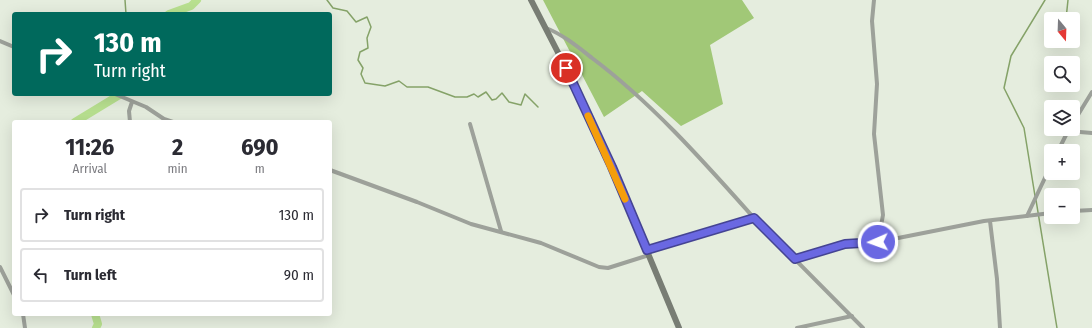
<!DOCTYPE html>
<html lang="en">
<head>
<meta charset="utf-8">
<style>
	body { margin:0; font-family:"Fira Sans Condensed",sans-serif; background:#f7f7f7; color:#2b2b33; height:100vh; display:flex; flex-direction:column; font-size:15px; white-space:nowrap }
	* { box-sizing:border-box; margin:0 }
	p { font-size:13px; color:#7c7c81 }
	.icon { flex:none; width:22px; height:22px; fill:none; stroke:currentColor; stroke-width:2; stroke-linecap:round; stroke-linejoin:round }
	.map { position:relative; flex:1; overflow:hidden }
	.side { position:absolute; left:12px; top:120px; width:320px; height:196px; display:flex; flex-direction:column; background:#fff; border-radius:4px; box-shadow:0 4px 16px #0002 }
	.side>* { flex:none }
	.hud { position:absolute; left:12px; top:12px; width:320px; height:84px; border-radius:4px; box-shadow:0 4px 16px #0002; background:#00695c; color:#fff; overflow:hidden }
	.needle { width:26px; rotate:161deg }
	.tools { position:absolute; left:1044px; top:12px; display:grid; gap:8px }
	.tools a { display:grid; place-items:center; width:36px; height:36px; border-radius:4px; background:#fff; box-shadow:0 4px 16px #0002; font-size:20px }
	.pin { position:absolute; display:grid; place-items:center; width:34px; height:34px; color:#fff; margin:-17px; border:2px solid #fff; border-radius:50%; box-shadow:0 1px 4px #0007 }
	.me { position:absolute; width:44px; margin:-22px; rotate:268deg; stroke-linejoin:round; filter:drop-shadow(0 0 3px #0008) }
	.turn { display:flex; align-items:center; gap:14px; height:84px; padding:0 16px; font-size:18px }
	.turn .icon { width:52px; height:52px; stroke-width:2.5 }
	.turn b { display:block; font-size:28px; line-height:34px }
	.eta { display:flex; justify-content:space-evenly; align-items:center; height:68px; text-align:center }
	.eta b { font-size:24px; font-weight:700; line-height:28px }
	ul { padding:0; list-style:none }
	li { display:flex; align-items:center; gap:12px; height:54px; margin:0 8px 6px; padding:0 8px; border:2px solid #e1e1e2; border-radius:4px }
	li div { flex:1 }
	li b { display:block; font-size:15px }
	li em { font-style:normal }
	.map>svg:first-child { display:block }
	.forest { fill:#a1c877 }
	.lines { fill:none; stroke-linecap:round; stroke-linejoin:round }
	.stream { stroke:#85a268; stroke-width:1.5 }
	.river { stroke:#b8e08f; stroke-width:8 }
	.street { stroke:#9da19a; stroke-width:4 }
	.secondary { stroke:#787d74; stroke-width:6 }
	.route-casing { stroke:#454493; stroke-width:10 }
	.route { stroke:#6a68e2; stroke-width:7 }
	.slow { stroke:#f59e0b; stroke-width:7 }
</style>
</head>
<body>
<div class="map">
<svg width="1092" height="328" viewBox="0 0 1092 328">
	<rect width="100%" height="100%" fill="#e5edde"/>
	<!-- forest -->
	<polygon class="forest" points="543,0 742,0 754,18 710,45 723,104 681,126 642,91 604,117"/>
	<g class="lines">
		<!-- stream -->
		<g class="stream">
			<polyline points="125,0 126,14"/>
			<polyline points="327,0 333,8 347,11 356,22 367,17 371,27 367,38 368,48 360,52 358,60 363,68 361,74 365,83 385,86 399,81 407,87 428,87 455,97 467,97 474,94 478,97 486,92 492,100 496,99 502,93 509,102 521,105 525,94 538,107"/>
			<polyline points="1066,19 1068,0"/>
			<polyline points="1035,196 1024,128 1004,88 1011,56 1045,0"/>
			<polyline points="1036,200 1057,328"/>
		</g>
		<!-- river -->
		<g class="river">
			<polyline points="169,14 191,6 197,0"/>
			<polyline points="75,122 121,94"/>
			<polyline points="95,314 98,324 96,328"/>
		</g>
		<!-- street -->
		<g class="street">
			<polyline points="874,0 872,21 877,84 874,134 883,215 878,242"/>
			<path d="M 546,28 C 562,34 578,47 592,58 C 652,103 704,162 754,218 L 647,250"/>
			<polyline points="0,41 14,47"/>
			<polyline points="115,94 146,107 164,119 173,122"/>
			<polyline points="130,122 129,111 132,102"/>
			<polyline points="1073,123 1092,92"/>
			<polyline points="470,124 501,231"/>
			<polyline points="1068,131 1092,133"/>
			<polyline points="1058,151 1069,129"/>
			<polyline points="330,170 417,202 471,224 541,243 599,267 608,268 649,255"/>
			<polyline points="1073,211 1092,210"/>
			<polyline points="1027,216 1051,165"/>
			<polyline points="754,218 863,328"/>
			<polyline points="990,221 997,279 1000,328"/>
			<polyline points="795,259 845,244 878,242 984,221 1051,213"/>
			<polyline points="0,267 14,295"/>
			<polyline points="23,314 25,328"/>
			<polyline points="797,328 852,316"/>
		</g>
		<!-- secondary -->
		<polyline class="secondary" points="531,0 566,68 612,167 679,328"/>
	</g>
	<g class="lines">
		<!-- route casing -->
		<g class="route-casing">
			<polyline id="route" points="566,68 612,167 647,250 754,218 795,259 845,244 878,242"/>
		</g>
		<!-- route -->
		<use href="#route" class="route"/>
		<!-- slow -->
		<polyline class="slow" points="588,116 625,199"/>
	</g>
</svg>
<div class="tools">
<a><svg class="needle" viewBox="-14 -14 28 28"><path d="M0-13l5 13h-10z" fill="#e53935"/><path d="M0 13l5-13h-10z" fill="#7c7c81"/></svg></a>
<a><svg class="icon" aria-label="search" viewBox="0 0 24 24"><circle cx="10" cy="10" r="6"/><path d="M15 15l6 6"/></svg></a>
<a><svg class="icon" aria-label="layers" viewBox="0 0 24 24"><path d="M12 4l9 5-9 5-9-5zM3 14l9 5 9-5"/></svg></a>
<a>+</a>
<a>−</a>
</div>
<div class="pin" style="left:566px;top:68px;background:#d93025"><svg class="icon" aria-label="arrive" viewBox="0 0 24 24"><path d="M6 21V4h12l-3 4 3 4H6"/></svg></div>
<svg class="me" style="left:878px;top:242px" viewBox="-20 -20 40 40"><circle r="17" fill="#6a68e2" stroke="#fff" stroke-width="3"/><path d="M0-11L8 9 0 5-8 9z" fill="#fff"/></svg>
<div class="hud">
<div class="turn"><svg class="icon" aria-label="right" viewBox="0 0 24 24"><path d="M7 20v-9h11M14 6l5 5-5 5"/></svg><div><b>130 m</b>Turn right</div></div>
</div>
<section class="side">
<div class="eta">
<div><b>11:26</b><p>Arrival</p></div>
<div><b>2</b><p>min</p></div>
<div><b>690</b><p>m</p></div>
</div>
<ul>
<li><svg class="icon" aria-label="right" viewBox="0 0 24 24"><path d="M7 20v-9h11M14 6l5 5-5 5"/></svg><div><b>Turn right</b></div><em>130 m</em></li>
<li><svg class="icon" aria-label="left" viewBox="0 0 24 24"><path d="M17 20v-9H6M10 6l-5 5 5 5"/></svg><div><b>Turn left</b></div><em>90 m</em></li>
</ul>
</section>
</div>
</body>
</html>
